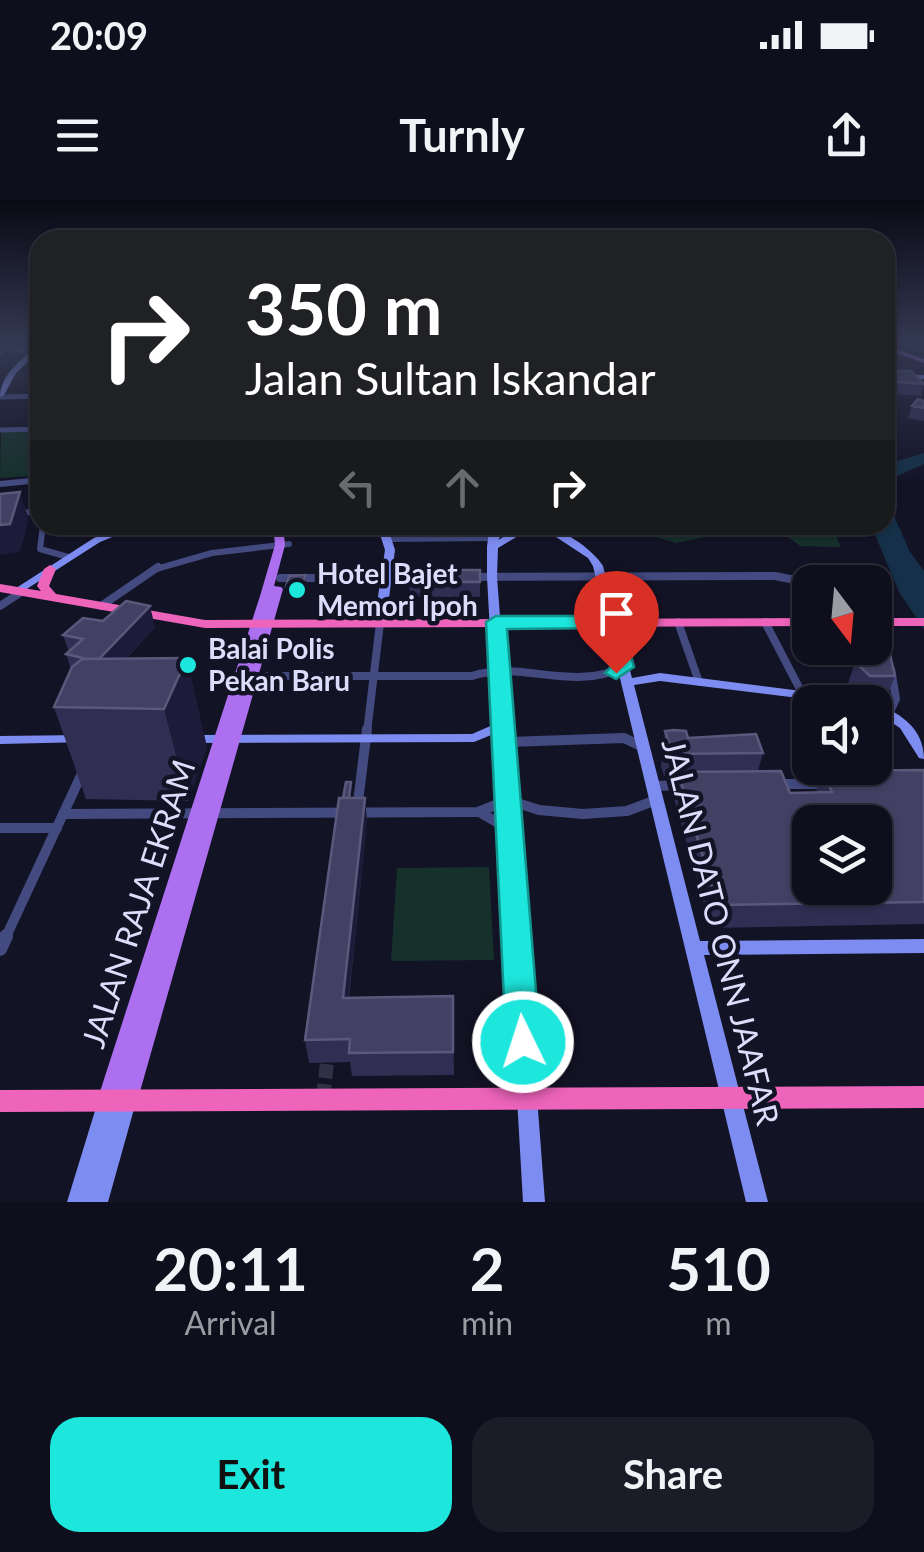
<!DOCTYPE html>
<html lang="en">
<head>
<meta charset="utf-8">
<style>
	body { margin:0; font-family:Lato,sans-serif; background:#1c1c29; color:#f1f3f6; height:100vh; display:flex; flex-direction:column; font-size:38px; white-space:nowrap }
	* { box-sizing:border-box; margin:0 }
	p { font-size:32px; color:#9b9ca3 }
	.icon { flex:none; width:55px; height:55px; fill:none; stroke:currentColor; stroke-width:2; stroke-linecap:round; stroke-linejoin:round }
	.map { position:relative; height:1002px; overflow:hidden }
	.drawer { display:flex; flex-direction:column; background:#0e0e1c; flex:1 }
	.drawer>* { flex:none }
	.top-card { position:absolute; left:30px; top:30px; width:865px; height:305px; border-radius:30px; box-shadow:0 2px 8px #0004,0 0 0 2px #2e2e3b; background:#202124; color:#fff; overflow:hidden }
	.needle { width:65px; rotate:164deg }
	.tools { position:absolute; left:792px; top:365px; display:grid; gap:20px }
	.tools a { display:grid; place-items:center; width:100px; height:100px; border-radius:20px; background:#0e0e1c; box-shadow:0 2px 8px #0004,0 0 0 2px #2e2e3b; font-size:50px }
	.pin { position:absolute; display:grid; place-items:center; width:85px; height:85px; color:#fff; margin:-102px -42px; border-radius:50% 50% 50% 0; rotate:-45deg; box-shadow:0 0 10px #0007 }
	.pin .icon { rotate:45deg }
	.me { position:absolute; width:110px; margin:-55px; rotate:356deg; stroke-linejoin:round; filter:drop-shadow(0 0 8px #0008) }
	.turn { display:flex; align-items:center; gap:35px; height:210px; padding:0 50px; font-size:45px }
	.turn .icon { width:130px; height:130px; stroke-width:2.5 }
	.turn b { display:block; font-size:70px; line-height:85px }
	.lanes { display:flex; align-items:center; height:95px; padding:0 50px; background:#0003; justify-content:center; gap:50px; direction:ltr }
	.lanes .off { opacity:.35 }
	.eta { display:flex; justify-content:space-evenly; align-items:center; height:170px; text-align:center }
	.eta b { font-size:60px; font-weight:700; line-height:70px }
	.button { display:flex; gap:20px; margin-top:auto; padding:20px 50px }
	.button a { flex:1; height:115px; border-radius:30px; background:#1de6dc; color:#111; font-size:40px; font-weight:700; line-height:115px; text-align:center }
	.button a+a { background:#1c1c29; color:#f1f3f6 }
	.status { display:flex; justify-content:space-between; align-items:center; height:70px; padding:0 50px; background:#0e0e1c; direction:ltr }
	.status svg { height:28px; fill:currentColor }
	header { display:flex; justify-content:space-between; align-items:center; height:130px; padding:0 50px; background:#0e0e1c; font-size:45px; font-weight:700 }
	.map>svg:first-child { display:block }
	.green { fill:#16302b }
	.water { fill:#153048 }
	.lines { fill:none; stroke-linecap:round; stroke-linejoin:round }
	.street-tunnel { stroke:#313146; stroke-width:14; stroke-dasharray:14 6; stroke-linecap:butt }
	.street-far4 { stroke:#434a80; stroke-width:5 }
	.street-far3 { stroke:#434a80; stroke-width:6 }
	.street-far2 { stroke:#434a80; stroke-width:8 }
	.street-far1 { stroke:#434a80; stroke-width:10 }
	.street { stroke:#434a80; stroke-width:14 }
	.secondary { fill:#7d8cf0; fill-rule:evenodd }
	.primary { fill:#ac6fef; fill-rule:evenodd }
	.highway { fill:#ee64bb; fill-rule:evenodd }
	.wall { fill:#302e52 }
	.shaded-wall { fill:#1d1b39 }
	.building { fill:#424164; stroke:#5a597c; stroke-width:2.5; fill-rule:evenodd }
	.route { fill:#1de6dc; stroke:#13968f; stroke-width:2.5 }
	.poi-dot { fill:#1de6dc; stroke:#131326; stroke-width:4 }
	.labels { text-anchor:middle; stroke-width:9; stroke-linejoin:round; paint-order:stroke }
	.poi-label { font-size:28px; font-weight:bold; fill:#dcddfb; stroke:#131326; text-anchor:start }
	.near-street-label { font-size:32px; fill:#dcddfb; stroke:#131326 }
</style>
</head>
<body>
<div class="status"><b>20:09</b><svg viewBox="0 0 49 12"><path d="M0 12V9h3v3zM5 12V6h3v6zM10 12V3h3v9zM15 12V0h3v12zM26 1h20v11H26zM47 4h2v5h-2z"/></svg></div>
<header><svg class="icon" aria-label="menu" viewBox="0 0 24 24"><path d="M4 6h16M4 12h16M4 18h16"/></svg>Turnly<svg class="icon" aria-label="share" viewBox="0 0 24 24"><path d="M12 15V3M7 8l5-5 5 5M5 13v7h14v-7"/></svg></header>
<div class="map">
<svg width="924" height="1002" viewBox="0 0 924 1002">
	<rect width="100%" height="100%" fill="#131326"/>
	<!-- green -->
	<g class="green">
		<polygon points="40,231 40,275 0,278 1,232"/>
		<polygon points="617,325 764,325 676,343"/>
		<polygon points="772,325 831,325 841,347 800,346"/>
		<polygon points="489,667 494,760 391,761 397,668"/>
	</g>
	<!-- water -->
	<polygon class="water" points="924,253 924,264 893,278 886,298 910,352 924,371 924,429 899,392 871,325 885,325 885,265"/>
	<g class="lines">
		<!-- street-tunnel -->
		<polyline class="street-tunnel" points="323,898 328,854"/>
		<!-- street-far4 -->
		<g class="street-far4">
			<polyline points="0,152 36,150"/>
			<polyline points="0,197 40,196"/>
			<polyline points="0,230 40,229"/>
		</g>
		<!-- street-far3 -->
		<g class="street-far3">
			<polyline points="0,284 40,280"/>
			<polyline points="0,315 40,311"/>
			<polyline points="43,325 40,349 68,357"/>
			<polyline points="388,339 493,338"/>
			<polyline points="153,370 212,353 289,344"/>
		</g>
		<!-- street-far2 -->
		<g class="street-far2">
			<polyline points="468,377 775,376 810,383"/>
			<polyline points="280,378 418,378"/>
			<polyline points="875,405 885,439"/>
			<polyline points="0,406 23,391"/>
			<polyline points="101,406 158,367"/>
			<polyline points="678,422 699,482"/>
			<polyline points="765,422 803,495"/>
			<path d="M 247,476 L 472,476 C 520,460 574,492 623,467"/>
			<polyline points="889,514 896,499 891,469"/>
			<polyline points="367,532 380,423"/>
		</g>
		<!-- street-far1 -->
		<g class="street-far1">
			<polyline points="505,542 624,538 643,547"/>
			<polyline points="776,584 830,584"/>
			<polyline points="653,586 685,585"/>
			<polyline points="357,610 367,529"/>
			<polyline points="481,613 510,630"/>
			<polyline points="63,614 478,612 508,600 539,610 583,614 627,611 656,600"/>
			<polyline points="0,628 57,628"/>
			<polyline points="5,739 84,569"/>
		</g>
		<!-- street -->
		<polyline class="street" points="0,749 6,736"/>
		<!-- secondary -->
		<g class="secondary">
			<path d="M 40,145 L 40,150 L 16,173 L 4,195 L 0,197 C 0,175 23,157 40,145 Z"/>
			<rect x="885" y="175" width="39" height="4"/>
			<polygon points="128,325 142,325 100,342 22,392 14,392 13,390 94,338"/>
			<polygon points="377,325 387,325 395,350 386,423 380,426 374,423 385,350"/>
			<path d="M 498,325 L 508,325 L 498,340 L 521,327 L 545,331 L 538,325 C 558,325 593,349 603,366 L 632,478 L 660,473 L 857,498 L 863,502 L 831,502 L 660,481 L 634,485 L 700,741 L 924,739 L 924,753 L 704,755 L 768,1002 L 746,1002 L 593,366 L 588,358 L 553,335 L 549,337 L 523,333 L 498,348 L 497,377 L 508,522 L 510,525 L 509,528 L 545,1002 L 523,1002 L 496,533 L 474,542 L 192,543 L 185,539 L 192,535 L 472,534 L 495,524 L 487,377 L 487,347 L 488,338 Z"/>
			<path d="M 875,503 C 902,514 924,529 924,559 L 919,558 L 900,528 L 875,512 Z"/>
			<polygon points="82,535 87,536 89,539 87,542 0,544 0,536"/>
			<polygon points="108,892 115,894 117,900 119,895 126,893 133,895 136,902 108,1002 67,1002 98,901 101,894"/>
		</g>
		<!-- primary -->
		<g class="primary">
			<polygon points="885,145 924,159 924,163 885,149"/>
			<polygon points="273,325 283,325 285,345 274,386 281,387 283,389 137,902 134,909 126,912 118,909 117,906 108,911 100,908 97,901 260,396 275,345"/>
		</g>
		<!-- highway -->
		<g class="highway">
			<polygon points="50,365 56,369 49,386 56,394 205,420 810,418 810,426 205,428 0,392 0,384 41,391 37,386 44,369"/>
			<rect x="875" y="418" width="49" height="8"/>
			<polygon points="924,886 924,908 0,912 0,890"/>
		</g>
	</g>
	<!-- wall -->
	<g class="wall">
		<polygon points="898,143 924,143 924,154"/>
		<polygon points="885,158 895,158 892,169 886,171 924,183 921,196 885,193"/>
		<polygon points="924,201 924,221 908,218 912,206"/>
		<polygon points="480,370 480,397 410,397 409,382"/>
		<polygon points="307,385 304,397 287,397 286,387"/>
		<polygon points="103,421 155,427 126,459 207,547 188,601 86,599 54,507 71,469 66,454 69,452 63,435"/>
		<polygon points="845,448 875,448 895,476 887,497 862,497 848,483 855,463 846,460"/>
		<polygon points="665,531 688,538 763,553 758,571 790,593 816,592 822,571 924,570 924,724 711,728 673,595 677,576 664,576 661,566"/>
		<polygon points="351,582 350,598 365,598 367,621 349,798 453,796 454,875 352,876 350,862 309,863 305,840"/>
	</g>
	<!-- shaded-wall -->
	<g class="shaded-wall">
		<polygon points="9,147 12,158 0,168 0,154"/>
		<polygon points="895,158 892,169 885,172 885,161"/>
		<polygon points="20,292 29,319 20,352 0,355 0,325"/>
		<polygon points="305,375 307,385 304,397 303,387"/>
		<polygon points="150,406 155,427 103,483 97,461"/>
		<polygon points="187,458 207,547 188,601 164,509"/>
		<polygon points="365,598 367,621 346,821 343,798"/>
	</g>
	<!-- building -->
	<g class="building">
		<polygon points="0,147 9,147 0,154"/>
		<polygon points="885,171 911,171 924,184 885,181"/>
		<polygon points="918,199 924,201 924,208 912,206"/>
		<polygon points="20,292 10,324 0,325 0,294"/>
		<polygon points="411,370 480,370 480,382 409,382"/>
		<polygon points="305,375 303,387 286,387 289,376"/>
		<polygon points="126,401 150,406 99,459 87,459 66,454 83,439 63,435 83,418 103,421"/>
		<polygon points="875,428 884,428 895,476 870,476 855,462 870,463 867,448 875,448"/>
		<polygon points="187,458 164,509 54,507 72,467 82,459"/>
		<polygon points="674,530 686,531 688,538 756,534 763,553 668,554 665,544 669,543 665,531"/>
		<path d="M 924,570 L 924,702 L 717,705 L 678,572 L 781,571 L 790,593 L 832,592 L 822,571 ZM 810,622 L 875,622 L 875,688 L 810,688 Z"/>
		<polygon points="346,582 351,582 349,598 343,598"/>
		<polygon points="339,598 365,598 343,798 453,796 453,852 349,853 350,839 305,840"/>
	</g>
	<!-- sky -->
	<linearGradient id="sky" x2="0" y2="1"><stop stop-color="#0a0a15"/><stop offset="0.5" stop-color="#333952"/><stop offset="1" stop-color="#333952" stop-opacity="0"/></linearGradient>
	<rect width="924" height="284" fill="url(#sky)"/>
	<!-- route -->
	<polygon class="route" points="612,416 622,422 634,467 616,479 605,473 612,465 603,428 507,429 540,842 535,852 523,857 511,852 506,842 486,422 496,416"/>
	<!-- markers -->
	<g class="poi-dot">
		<circle cx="297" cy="390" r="10"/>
		<circle cx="188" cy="465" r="10"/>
	</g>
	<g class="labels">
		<!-- poi labels -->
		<g class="poi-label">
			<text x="317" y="384">Hotel Bajet<tspan x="317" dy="32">Memori Ipoh</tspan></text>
			<text x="208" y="459">Balai Polis<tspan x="208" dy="32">Pekan Baru</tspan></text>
		</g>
		<!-- near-street labels -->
		<g class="near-street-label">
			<text transform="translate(139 704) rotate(-72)" y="11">JALAN RAJA EKRAM</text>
			<text transform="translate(720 732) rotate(76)" y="11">JALAN DATO ONN JAAFAR</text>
		</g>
	</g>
</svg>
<div class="tools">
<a><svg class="needle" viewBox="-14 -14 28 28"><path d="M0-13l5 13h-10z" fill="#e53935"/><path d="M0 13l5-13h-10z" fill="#9b9ca3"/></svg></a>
<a><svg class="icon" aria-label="sound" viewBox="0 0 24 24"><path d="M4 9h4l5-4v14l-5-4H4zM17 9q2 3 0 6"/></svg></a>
<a><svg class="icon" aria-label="layers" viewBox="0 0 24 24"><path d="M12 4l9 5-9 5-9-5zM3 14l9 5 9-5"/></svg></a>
</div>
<div class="pin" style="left:616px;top:473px;background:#d93025"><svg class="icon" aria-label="arrive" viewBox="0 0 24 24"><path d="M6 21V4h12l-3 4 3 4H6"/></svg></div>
<svg class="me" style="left:523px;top:842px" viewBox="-20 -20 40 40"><circle r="17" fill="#1de6dc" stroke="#fff" stroke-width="3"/><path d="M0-11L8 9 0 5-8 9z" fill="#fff"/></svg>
<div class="top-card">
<div class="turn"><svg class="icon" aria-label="right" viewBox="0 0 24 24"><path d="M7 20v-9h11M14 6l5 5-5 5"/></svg><div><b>350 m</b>Jalan Sultan Iskandar</div></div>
<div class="lanes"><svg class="icon off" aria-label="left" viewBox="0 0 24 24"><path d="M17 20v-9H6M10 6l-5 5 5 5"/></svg><svg class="icon off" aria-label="ahead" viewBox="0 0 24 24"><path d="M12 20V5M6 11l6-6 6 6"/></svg><svg class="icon" aria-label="right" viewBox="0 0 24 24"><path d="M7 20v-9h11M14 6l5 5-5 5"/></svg></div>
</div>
</div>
<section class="drawer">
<div class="eta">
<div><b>20:11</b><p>Arrival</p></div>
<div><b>2</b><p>min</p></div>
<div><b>510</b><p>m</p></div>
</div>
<div class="button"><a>Exit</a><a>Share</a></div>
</section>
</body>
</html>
